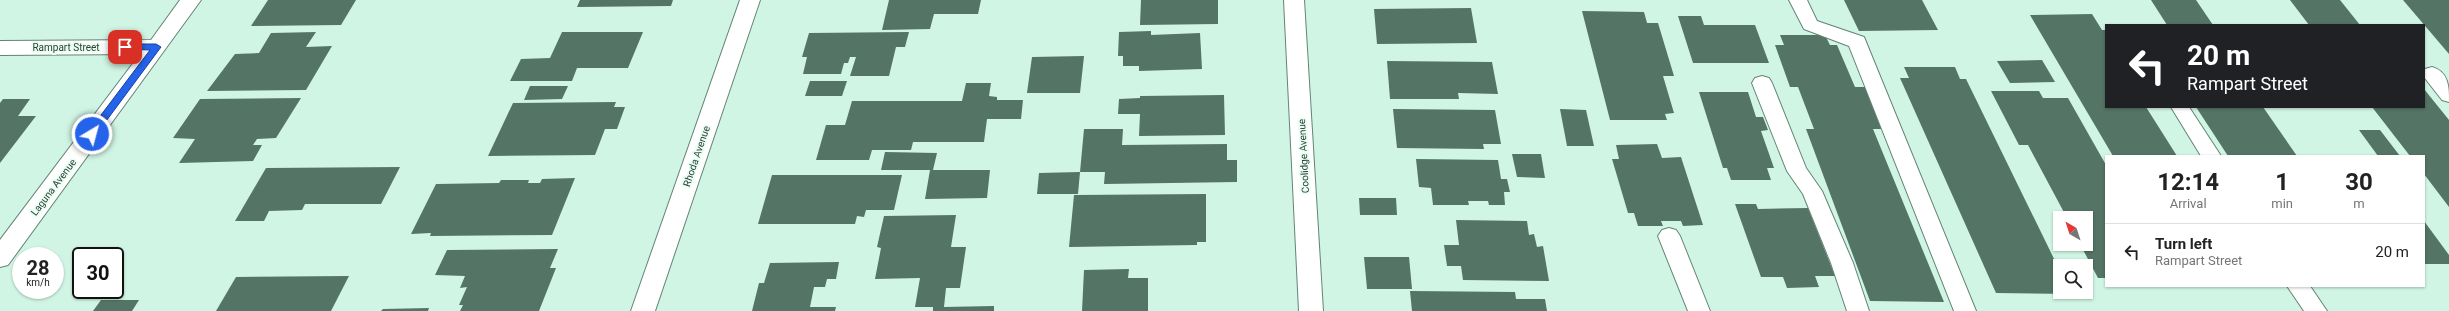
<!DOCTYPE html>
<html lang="en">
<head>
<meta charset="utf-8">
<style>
	body { margin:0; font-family:Roboto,sans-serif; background:#f2f2f2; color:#222; height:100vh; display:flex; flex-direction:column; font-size:15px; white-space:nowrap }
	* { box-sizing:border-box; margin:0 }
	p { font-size:13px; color:#767676 }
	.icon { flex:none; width:22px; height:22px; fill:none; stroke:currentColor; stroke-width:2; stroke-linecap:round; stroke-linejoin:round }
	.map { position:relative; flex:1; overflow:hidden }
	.panel { position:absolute; left:2105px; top:155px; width:320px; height:132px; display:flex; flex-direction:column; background:#fff; border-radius:0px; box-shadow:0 1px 3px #0004 }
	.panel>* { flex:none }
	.hud { position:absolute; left:2105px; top:24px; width:320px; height:84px; border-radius:0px; box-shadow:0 1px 3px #0004; background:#202124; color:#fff; overflow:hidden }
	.needle { width:26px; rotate:321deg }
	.fabs { position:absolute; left:2053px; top:211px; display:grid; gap:8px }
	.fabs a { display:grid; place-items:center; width:40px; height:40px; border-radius:0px; background:#fff; box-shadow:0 1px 3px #0004; font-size:20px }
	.speed { position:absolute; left:12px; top:247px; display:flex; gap:8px; font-size:20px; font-weight:700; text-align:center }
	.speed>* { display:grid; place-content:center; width:52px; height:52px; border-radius:50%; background:#fff; box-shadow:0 1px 3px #0004; line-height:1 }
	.speed small { font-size:10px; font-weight:400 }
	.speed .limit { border:2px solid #111; border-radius:6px; background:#fff; color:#111 }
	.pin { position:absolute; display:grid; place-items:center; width:34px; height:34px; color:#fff; margin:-17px; border-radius:8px; box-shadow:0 2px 6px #0006 }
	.me { position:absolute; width:44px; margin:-22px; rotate:37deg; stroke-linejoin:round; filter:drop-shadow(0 0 3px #0008) }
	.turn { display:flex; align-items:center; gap:14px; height:84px; padding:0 16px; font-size:18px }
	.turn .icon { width:52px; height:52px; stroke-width:2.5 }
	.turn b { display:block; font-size:28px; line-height:34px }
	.eta { display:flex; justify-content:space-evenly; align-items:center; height:68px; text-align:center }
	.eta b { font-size:24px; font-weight:700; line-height:28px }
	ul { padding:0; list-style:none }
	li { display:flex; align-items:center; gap:12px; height:56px; padding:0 16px; border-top:1px solid #e0e0e0 }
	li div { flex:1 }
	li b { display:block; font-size:15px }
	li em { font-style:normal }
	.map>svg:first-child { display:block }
	.building { fill:#547465 }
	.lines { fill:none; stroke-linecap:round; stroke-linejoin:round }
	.lane-casing { stroke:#638475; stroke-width:2 }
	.street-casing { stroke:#638475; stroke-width:2 }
	.lane { fill:#fff; fill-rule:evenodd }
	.street { fill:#fff; fill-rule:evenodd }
	.route { fill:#2563eb; stroke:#184099 }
	.labels { text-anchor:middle; stroke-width:4; stroke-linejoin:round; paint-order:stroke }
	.street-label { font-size:10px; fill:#2f3d36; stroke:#e9fff4 }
</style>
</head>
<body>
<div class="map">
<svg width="2449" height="311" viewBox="0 0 2449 311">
	<rect width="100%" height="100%" fill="#d1f5e4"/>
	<!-- building -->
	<g class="building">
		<polygon points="268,0 356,0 341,25 251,26"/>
		<polygon points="580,0 673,0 671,6 577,7"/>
		<polygon points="889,0 981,0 978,14 934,14 930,29 882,30"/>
		<polygon points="1141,0 1218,0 1218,24 1140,25"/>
		<polygon points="1844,0 1922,0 1938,30 1859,31"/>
		<polygon points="2151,0 2196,0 2213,25 2167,25"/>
		<polygon points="2290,0 2340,0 2360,25 2309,25"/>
		<polygon points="2403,0 2449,0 2449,54"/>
		<polygon points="1471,8 1477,43 1377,44 1374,9"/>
		<polygon points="1582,11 1644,12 1647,23 1658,23 1674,76 1663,76 1674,113 1665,114 1667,120 1610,120"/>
		<polygon points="2092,14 2102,30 2106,30 2106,107 2146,107 2177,156 2113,156 2030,15"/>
		<polygon points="1678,16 1701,16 1704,25 1755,25 1769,63 1693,63"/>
		<polygon points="1151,31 1151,35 1200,33 1202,69 1139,71 1139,66 1123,66 1123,56 1118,56 1119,32"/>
		<polygon points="316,32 306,47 332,46 306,90 207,91 235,54 259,53 271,33"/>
		<polygon points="562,32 643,32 628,68 577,68 572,81 510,81 521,59 550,58"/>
		<polygon points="909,32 905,47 896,47 889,76 850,76 856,57 850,57 848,63 844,63 841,74 803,74 807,57 802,57 809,33"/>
		<polygon points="1780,35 1825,35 1830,45 1837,45 1855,87 1865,87 1882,129 1873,129 1944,302 1870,301 1806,129 1814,129 1798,87 1790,87 1775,45 1784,45"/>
		<polygon points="1084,56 1080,93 1027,93 1032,57"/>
		<polygon points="2042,60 2055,82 2010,83 1997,61"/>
		<polygon points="1387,61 1492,62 1498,94 1458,93 1459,99 1390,99"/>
		<polygon points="1904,67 1955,67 1960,79 1966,79 2060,271 2060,292 2071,294 1996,293 1900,78 1909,78"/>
		<polygon points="810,81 847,81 842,96 805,96"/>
		<polygon points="966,83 991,83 989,96 997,97 997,100 1023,100 1021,119 987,119 984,142 913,142 911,150 872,150 869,160 816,160 826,125 845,125 852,101 962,101"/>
		<polygon points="530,86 568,86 562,99 524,100"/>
		<polygon points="2424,89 2449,120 2449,207 2424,174 2424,156 2410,156 2372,107 2424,107"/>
		<polygon points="1991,91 2039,91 2043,98 2068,98 2106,165 2106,278 2098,278 2080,244 2086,244 2086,218 2067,218 2028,145 2019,145"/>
		<polygon points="1699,92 1748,92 1756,117 1763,117 1768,130 1761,131 1774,168 1767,168 1771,180 1731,180 1727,168 1723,168"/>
		<polygon points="1224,95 1225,135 1139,136 1140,114 1118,114 1119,99 1140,98 1140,96"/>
		<polygon points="301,98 276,138 257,139 253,145 262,145 253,161 179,163 195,139 173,138 200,99"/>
		<polygon points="3,99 30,99 18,116 36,116 0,163 0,103"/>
		<polygon points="616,102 614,107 625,107 617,129 605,129 595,155 488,156 513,103"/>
		<polygon points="2196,107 2263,107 2297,156 2228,156"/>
		<polygon points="1393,109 1495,110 1501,144 1483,144 1484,149 1397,148"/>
		<polygon points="1560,109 1586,110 1594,146 1567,146"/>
		<polygon points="1084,129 1123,129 1122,145 1227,144 1227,160 1237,160 1237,182 1104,184 1105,172 1080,172"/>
		<polygon points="2359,130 2380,130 2400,156 2378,156"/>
		<polygon points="1657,144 1662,158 1681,157 1703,225 1683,226 1681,221 1661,221 1663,226 1638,226 1634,213 1628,213 1612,159 1619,159 1616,145"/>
		<polygon points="885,152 937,153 933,170 990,170 987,198 925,199 930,170 881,170"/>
		<polygon points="1512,154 1541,154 1545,178 1517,177"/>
		<polygon points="1416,159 1498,160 1501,179 1507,179 1510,192 1504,192 1505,205 1489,205 1488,201 1468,201 1469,205 1433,205 1431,188 1419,187"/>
		<polygon points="400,167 381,204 305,204 302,210 269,211 264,221 235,221 266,168"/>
		<polygon points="1080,172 1078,194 1037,194 1039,173"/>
		<polygon points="772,175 902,175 894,210 866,210 864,217 857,216 855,224 758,224"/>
		<polygon points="575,178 552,235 430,236 431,233 411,234 436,184 499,183 501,180 529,180 528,183 540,183 542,179"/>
		<polygon points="1206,194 1206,242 1197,242 1197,245 1069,247 1074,195"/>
		<polygon points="1359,198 1396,198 1397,215 1360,215"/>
		<polygon points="1735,204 1756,204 1758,209 1808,208 1835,276 1815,276 1819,287 1787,288 1783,277 1761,277"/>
		<polygon points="956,215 951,247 966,247 960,288 946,288 944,307 994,306 994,311 933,311 933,307 915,307 920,278 875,279 881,248 877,247 884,216"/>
		<polygon points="1456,220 1527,221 1529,235 1534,234 1537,247 1543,246 1549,281 1463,280 1461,266 1447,266 1444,245 1459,245"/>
		<polygon points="2424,221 2449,255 2449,264 2424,264"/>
		<polygon points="558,249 550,268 556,268 539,311 460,311 463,305 459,305 467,287 460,288 465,276 435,275 447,250"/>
		<polygon points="1364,257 1409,257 1412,289 1367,289"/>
		<polygon points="839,262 836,279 827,279 825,287 814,287 810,307 836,307 835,311 752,311 759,283 764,283 770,263"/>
		<polygon points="1129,269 1128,278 1148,278 1148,311 1082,311 1084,270"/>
		<polygon points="349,276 331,311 216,311 236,277"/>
		<polygon points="1410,291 1515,292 1516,299 1545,299 1547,311 1412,311"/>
		<polygon points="101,300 139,300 132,311 93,311"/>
		<polygon points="429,308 428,311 381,311 383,309"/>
	</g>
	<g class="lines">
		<!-- lane casing -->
		<g class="lane-casing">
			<g id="lane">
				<polygon points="1789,0 1807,0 1817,21 1864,37 1976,311 1954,311 1849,46 1804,29"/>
				<path d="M 2432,67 C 2449,72 2449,87 2449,102 L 2442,100 L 2424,77 L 2425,69 Z"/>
				<polygon points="1762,76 1769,78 1772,83 1806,168 1822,191 1853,263 1869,311 1847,311 1831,263 1803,194 1787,171 1752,83 1755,78"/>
				<polygon points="2171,107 2189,107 2221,156 2201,156"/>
				<polygon points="1669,228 1676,230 1680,236 1710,311 1688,311 1658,236 1662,230"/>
				<polygon points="2287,286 2310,286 2327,311 2304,311"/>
			</g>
		</g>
		<!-- street casing -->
		<g class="street-casing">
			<g id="street">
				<polygon points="180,0 201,0 8,265 0,267 0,240 140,54 0,55 0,41 151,40"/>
				<polygon points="740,0 760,0 655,311 631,311"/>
				<polygon points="1284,0 1304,0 1323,311 1299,311"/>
			</g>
		</g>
		<!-- lane -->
		<use href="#lane" class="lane"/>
		<!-- street -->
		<use href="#street" class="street"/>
	</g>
	<!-- route -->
	<polygon class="route" points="125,44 156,44 161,47 95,136 89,136 89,131 150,50 122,49 122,45"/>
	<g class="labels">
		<!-- street labels -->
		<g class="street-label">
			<text x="66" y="51">Rampart Street</text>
			<text transform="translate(696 156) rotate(-71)" y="4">Rhoda Avenue</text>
			<text transform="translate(1303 156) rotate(-93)" y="4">Coolidge Avenue</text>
			<text transform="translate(53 187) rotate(-53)" y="4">Laguna Avenue</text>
		</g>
	</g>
</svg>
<div class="fabs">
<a><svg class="needle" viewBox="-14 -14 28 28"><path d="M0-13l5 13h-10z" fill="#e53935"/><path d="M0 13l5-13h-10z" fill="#767676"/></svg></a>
<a><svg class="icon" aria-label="search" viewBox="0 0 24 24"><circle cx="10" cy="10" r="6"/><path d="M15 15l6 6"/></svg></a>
</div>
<div class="speed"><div>28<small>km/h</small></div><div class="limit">30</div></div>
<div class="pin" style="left:125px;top:47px;background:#d93025"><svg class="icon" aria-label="arrive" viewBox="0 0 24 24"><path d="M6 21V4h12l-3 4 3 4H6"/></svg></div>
<svg class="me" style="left:92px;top:134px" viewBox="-20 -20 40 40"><circle r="17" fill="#2563eb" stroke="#fff" stroke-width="3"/><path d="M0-11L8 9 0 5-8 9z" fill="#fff"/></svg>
<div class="hud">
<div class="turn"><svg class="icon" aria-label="left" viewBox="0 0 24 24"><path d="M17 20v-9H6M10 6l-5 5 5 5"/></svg><div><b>20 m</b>Rampart Street</div></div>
</div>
<section class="panel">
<div class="eta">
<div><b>12:14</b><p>Arrival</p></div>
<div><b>1</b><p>min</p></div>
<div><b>30</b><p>m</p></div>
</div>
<ul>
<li><svg class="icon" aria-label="left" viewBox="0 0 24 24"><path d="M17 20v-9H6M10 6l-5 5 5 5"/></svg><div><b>Turn left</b><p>Rampart Street</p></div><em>20 m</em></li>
</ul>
</section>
</div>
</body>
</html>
